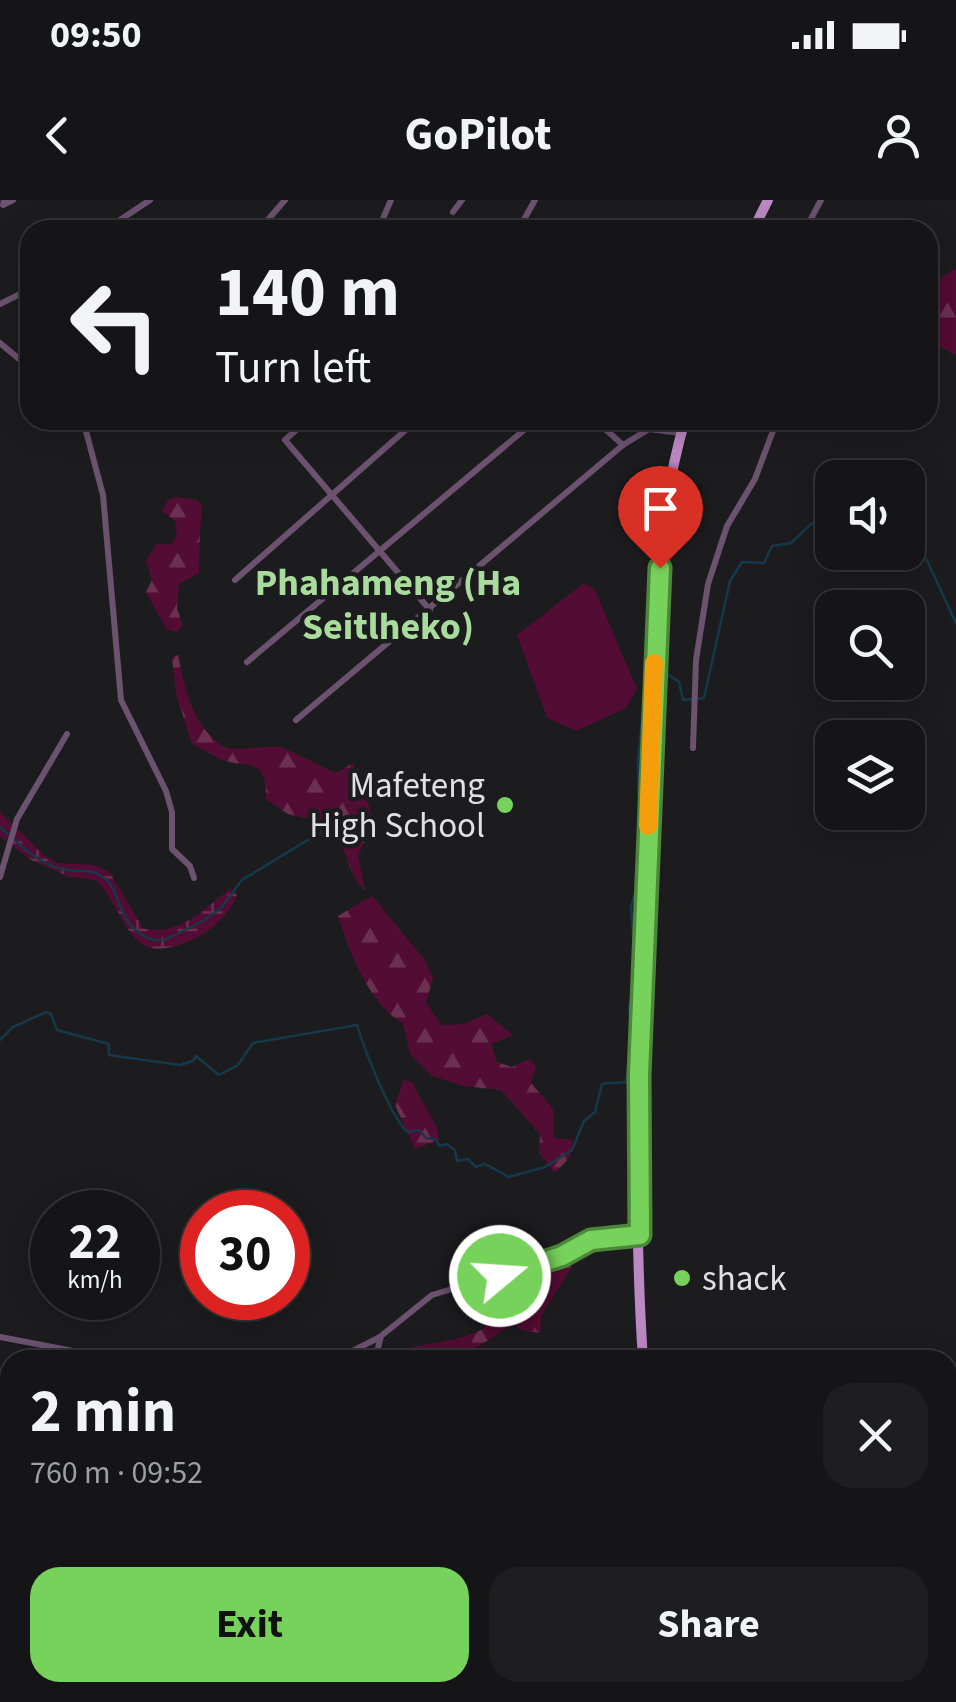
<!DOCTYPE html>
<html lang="en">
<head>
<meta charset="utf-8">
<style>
	body { margin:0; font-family:"Source Sans 3",sans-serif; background:#1e1e20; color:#f1f3f6; height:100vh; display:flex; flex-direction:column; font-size:38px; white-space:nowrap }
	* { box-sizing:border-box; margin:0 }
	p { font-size:32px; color:#9d9fa1 }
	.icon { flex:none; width:55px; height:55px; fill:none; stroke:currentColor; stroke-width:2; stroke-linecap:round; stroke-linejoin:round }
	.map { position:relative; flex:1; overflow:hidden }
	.side { position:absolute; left:0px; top:1150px; width:958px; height:352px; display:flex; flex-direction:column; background:#151517; border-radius:30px 30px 0 0; box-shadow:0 5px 25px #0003,0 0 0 2px #343436 }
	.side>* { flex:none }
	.top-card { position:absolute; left:20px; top:20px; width:918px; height:210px; border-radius:30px; box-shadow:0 5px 25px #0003,0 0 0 2px #343436; background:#151517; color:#f1f3f6; overflow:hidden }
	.tools { position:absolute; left:815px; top:260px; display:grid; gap:20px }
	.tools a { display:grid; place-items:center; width:110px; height:110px; border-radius:20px; background:#151517; box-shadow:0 5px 25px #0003,0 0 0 2px #343436; font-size:50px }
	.speed { position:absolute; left:30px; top:990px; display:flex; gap:20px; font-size:50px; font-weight:700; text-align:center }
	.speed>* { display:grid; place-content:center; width:130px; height:130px; border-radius:50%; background:#151517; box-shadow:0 5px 25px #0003,0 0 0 2px #343436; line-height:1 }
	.speed small { font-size:25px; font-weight:400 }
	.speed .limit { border:15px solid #d22; background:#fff; color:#111 }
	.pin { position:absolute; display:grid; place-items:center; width:85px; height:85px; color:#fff; margin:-102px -42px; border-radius:50% 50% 50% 0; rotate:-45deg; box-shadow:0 0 10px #0007 }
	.pin .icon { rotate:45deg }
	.me { position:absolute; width:110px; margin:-55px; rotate:72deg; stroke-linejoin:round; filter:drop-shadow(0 0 8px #0008) }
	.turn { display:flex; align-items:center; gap:35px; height:210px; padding:0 30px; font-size:45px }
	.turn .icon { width:130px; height:130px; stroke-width:2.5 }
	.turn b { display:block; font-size:70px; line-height:85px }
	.round { display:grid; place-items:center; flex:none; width:105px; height:105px; border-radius:30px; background:#1e1e20 }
	.overview { display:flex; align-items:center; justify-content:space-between; height:170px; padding:0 30px }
	h1 { font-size:60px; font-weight:700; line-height:75px }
	.primary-button { display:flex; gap:20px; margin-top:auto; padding:20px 30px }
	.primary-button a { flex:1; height:115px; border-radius:30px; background:#76d25a; color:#111; font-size:40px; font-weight:700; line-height:115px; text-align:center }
	.primary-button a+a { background:#1e1e20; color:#f1f3f6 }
	.status { display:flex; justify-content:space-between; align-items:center; height:70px; padding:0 50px; background:#151517; direction:ltr }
	.status svg { height:28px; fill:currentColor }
	header { display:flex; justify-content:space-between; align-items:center; height:130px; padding:0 30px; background:#151517; font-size:45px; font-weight:700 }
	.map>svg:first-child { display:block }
	.forest { fill:url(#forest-firs) }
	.wetland { fill:url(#wetland-marsh) }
	.garden { fill:#530c33 }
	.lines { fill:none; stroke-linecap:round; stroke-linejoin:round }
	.stream { stroke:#163949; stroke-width:2.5 }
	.minor { stroke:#6b526f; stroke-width:6 }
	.primary { stroke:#bc88c4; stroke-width:10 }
	.route-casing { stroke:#4d883a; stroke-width:25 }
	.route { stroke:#76d25a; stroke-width:18 }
	.slow { stroke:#f59e0b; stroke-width:18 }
	.poi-dot { fill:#76d25a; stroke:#1c1c1f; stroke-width:4 }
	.labels { text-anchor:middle; stroke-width:9; stroke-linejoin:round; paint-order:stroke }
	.poi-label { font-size:35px; fill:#e1e0e3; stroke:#1c1c1f; text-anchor:end }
	.neighbourhood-label { font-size:38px; font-weight:bold; fill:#a9db9c; stroke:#1c1c1f }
</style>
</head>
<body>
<div class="status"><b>09:50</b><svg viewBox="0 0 49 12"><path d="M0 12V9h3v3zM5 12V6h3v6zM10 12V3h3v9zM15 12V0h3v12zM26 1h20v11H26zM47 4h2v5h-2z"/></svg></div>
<header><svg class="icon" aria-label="back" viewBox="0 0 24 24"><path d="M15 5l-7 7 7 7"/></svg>GoPilot<svg class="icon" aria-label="person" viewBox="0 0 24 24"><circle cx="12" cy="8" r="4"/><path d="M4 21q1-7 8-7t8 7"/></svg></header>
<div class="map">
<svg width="956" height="1502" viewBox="0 0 956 1502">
	<defs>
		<pattern id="forest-firs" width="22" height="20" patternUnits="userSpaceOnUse" patternTransform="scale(2.5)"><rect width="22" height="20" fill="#530c33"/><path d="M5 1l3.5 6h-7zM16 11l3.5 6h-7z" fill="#6b2f50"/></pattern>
		<pattern id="wetland-marsh" width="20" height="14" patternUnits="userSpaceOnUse" patternTransform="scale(2.5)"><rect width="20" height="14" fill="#530c33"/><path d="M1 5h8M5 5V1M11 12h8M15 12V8" fill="none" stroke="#6b2f50"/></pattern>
	</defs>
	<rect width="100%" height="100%" fill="#1c1c1f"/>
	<!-- forest -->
	<g class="forest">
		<polygon points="956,68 956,155 928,141 928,86"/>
		<path d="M 176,297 L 197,300 L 202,306 C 200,330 199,349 199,373 L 179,384 L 177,409 L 183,425 L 177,432 L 166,429 L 146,392 L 152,380 L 146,361 L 157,343 L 171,345 L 177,335 L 175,321 L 162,311 L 169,299 Z"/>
		<path d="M 178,455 C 185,489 192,526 224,547 C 240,552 262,545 279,547 C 287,548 326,569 336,573 L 353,563 L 374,620 L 358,656 L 365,690 C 347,675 350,653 335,636 L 324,636 L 306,618 L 288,614 L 266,599 C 267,554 247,570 220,559 C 211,555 202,548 192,544 L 176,494 L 172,458 Z"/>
		<path d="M 372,696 L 424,759 L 433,778 L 426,803 L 442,825 L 463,824 L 487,814 L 513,835 L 491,844 L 497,862 L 512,867 L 529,859 L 536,867 L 531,883 L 553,909 L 554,938 L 573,940 L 570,957 L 555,973 L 539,953 L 540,934 L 501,890 L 464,886 L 432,876 L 410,854 L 403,823 C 371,807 349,752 338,716 Z"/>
		<path d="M 404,879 L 413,883 C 420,902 439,922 439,940 L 415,949 L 395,905 Z"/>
		<path d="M 572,1066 L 541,1117 L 540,1133 L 521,1130 L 513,1124 L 471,1151 L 432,1160 L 384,1160 C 408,1138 478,1147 493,1118 C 496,1112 495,1101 496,1094 L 515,1099 L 547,1068 Z"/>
	</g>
	<!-- wetland -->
	<path class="wetland" d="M 0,612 L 45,656 L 57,663 L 95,665 L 110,673 L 143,728 C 178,738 205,708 230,689 L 237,695 C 231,713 210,732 194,739 C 125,771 131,716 96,680 L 67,676 L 31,660 L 0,636 Z"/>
	<!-- garden -->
	<polygon class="garden" points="584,383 595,390 637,489 626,508 576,531 547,518 517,435"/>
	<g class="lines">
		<!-- stream -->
		<g class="stream">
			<polyline points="908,341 924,354 956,423"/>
			<polyline points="659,488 669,475 679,482 683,500 704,498 730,381 742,362 764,363 772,346 791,343 811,324 832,316"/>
			<polyline points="639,619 638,561 645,489"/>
			<polyline points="0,627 8,634"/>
			<path d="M 14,639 C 26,652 44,664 61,669 C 74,673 89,668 100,675 C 125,689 112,725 153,740 L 165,740 L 201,722 L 221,708 L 242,680 L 324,630"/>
			<path d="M 0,840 L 13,827 L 46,812 L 51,814 L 57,830 L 109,844 L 109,855 L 180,865 L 193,861 L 196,856 L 219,875 L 238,865 L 253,843 L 357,825 C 364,848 391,919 408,932 L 419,930 L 426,938 L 436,939 L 439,946 L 447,944 L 455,950 L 457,961 L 468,959 L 476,967 L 485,964 L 509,977 L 545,967 L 572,950 L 584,921 L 595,912 L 602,884 L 626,882 L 633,842 L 629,807 L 636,776 L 631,707 L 640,675 L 639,639"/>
		</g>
		<!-- minor -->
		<g class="minor">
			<polyline points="4,0 3,5 13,0"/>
			<polyline points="453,12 462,0"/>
			<polyline points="523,24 538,30"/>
			<polyline points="105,30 150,0"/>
			<polyline points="259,30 285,0"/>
			<polyline points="378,30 391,0"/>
			<polyline points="518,30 535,0"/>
			<polyline points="543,30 566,30"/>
			<polyline points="805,30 821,0"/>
			<polyline points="0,104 30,89"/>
			<polyline points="0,143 30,168"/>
			<polyline points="83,220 103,295 121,500 166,591 172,612 172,649 190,666 194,678"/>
			<polyline points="307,220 285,240 430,410"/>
			<polyline points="595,220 623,245 649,229 681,233"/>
			<polyline points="235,380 417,220"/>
			<polyline points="247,462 536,220"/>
			<polyline points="296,520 623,245"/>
			<polyline points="693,548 696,460 708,384 727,326 755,279 777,220"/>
			<polyline points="0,677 17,619 67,534"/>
			<polyline points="0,1137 120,1160"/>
			<polyline points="335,1160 380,1137"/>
			<polyline points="375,1160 381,1136 432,1095 562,1056 591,1040 640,1035"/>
			<polyline points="8,1362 4,1309 9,1282"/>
			<polyline points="521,1492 532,1502"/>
			<polyline points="837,1492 843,1502"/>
			<polyline points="246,1502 250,1492"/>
		</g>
		<!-- primary -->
		<g class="primary">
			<polyline points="753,30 768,0"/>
			<path d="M 643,1160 C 631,978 640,794 649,613 C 655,483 648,346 685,220"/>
			<polyline points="600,1502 605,1492"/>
		</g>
	</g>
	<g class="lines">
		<!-- route casing -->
		<g class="route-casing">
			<polyline id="route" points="500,1076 562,1056 591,1040 640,1035 639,874 660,368"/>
		</g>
		<!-- route -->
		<use href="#route" class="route"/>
		<!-- slow -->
		<polyline class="slow" points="648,626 654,463"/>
	</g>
	<!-- markers -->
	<g class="poi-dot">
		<circle cx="505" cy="605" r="10"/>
		<circle cx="682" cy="1078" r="10"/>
	</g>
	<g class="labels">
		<!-- poi labels -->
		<g class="poi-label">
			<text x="485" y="597">Mafeteng<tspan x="485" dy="40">High School</tspan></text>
			<text x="702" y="1090" text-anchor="start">shack</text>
		</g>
		<!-- neighbourhood labels -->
		<g class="neighbourhood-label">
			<text x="388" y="395">Phahameng (Ha<tspan x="388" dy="44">Seitlheko)</tspan></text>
		</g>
	</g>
</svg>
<div class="tools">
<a><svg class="icon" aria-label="sound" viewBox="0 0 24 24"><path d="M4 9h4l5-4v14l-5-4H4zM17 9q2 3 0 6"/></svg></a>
<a><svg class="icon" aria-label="search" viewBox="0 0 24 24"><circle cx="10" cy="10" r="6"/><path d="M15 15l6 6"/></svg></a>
<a><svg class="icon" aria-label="layers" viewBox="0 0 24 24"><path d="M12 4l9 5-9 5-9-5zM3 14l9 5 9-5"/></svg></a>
</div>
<div class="speed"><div>22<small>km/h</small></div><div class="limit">30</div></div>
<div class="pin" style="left:660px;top:368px;background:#d93025"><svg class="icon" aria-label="arrive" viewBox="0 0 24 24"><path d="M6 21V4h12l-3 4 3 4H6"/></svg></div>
<svg class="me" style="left:500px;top:1076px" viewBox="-20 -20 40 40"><circle r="17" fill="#76d25a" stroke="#fff" stroke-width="3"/><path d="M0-11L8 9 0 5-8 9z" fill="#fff"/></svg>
<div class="top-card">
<div class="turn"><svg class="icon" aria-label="left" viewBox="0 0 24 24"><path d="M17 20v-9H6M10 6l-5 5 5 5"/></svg><div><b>140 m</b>Turn left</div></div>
</div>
<section class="side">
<div class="overview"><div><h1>2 min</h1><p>760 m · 09:52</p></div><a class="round"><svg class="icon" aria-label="close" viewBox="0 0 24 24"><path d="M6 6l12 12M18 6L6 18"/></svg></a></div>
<div class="primary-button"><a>Exit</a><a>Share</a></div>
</section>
</div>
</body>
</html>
